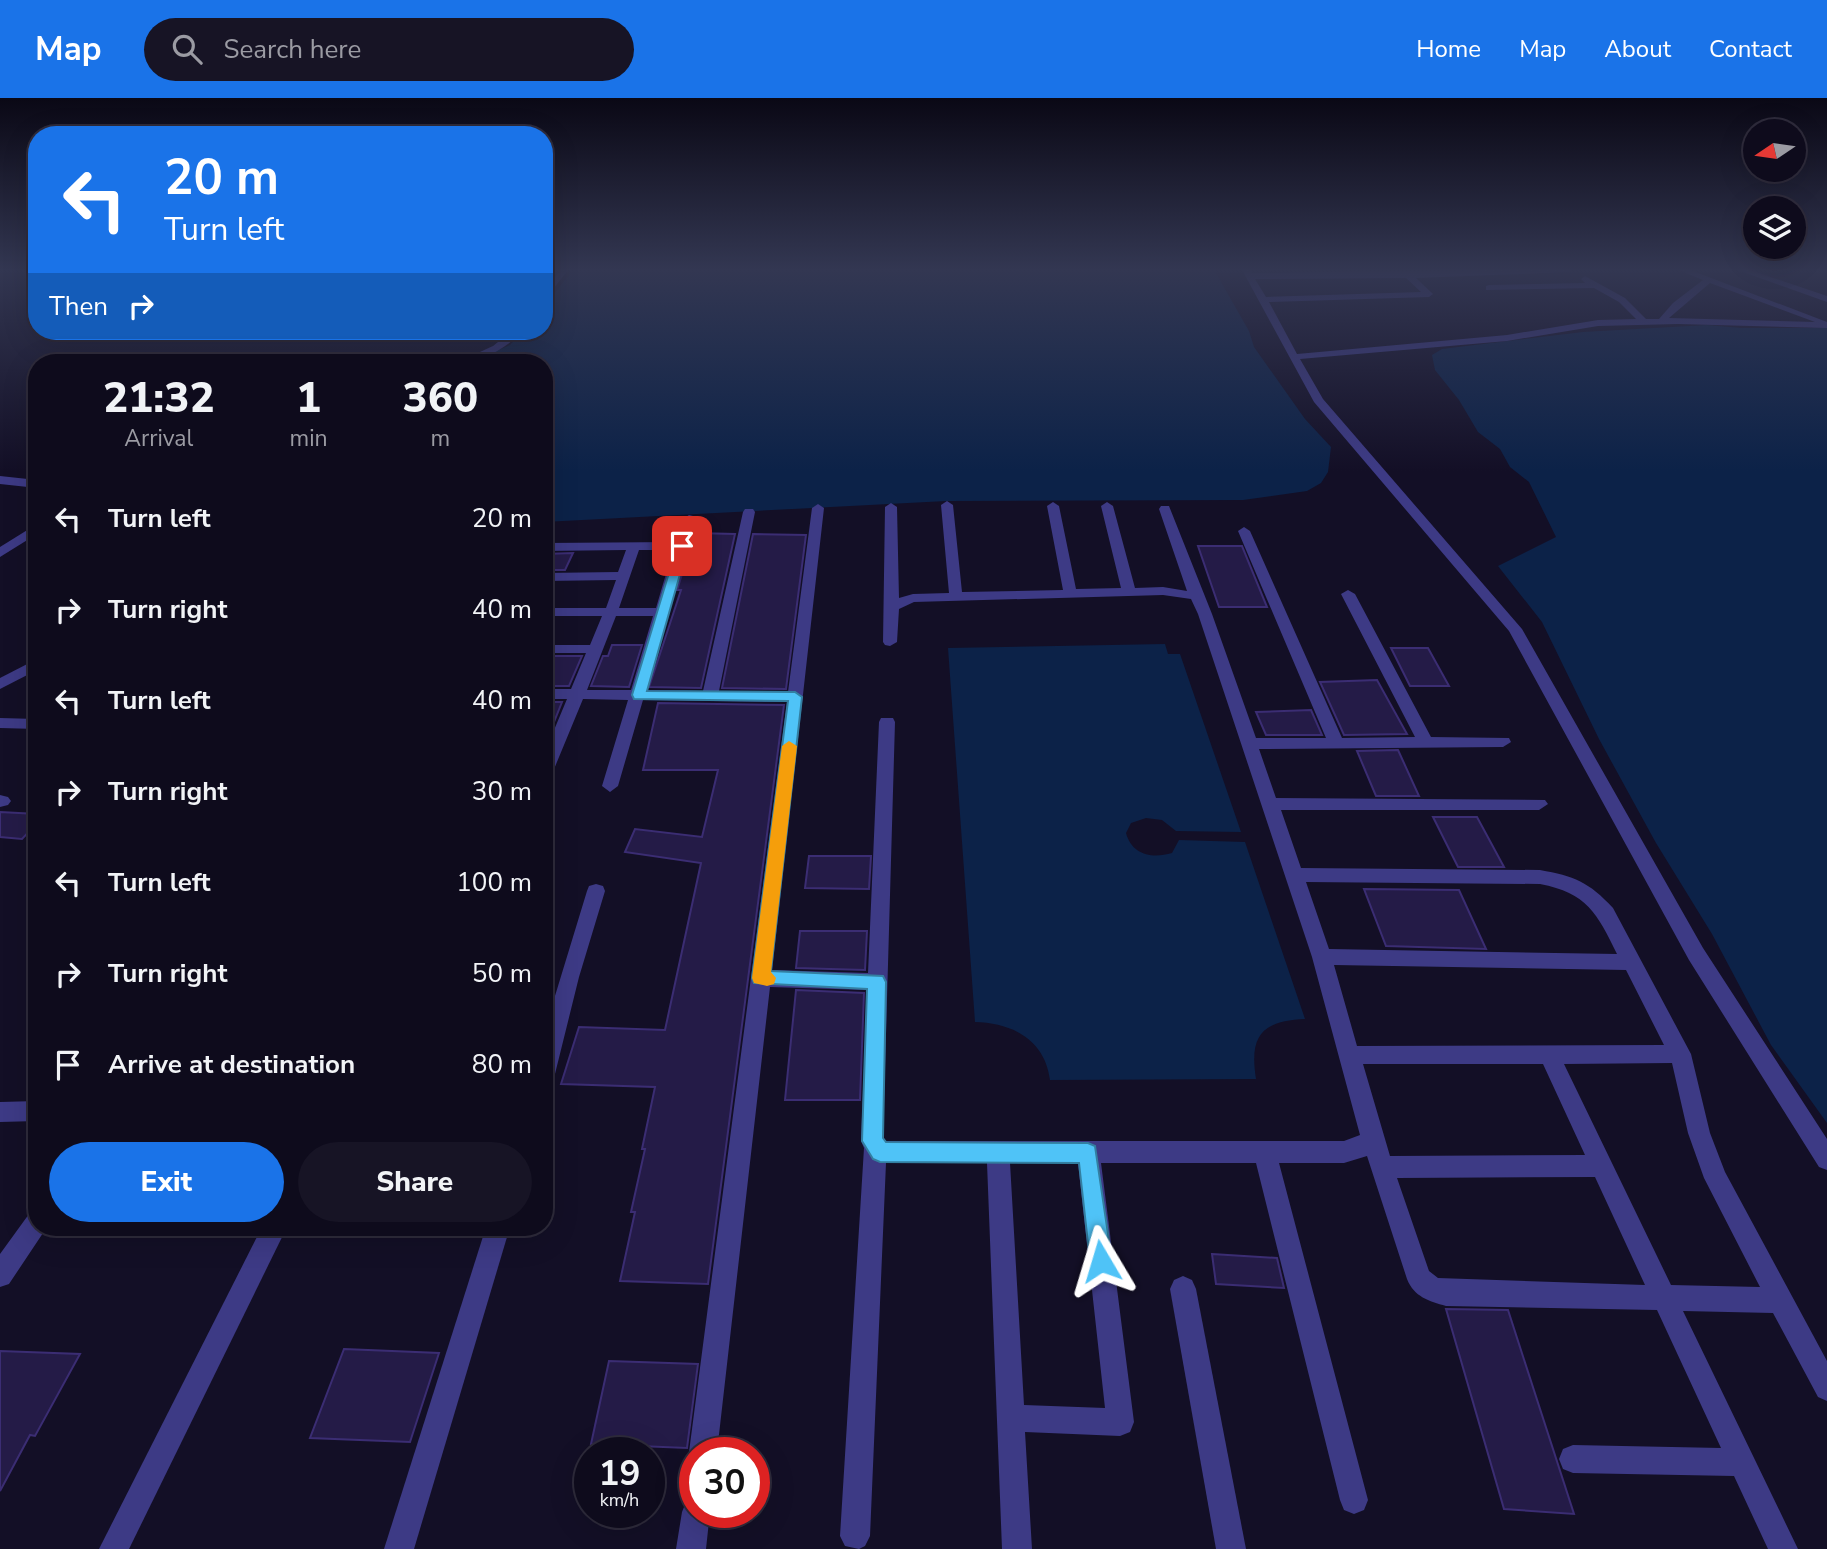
<!DOCTYPE html>
<html lang="en">
<head>
<meta charset="utf-8">
<style>
	body { margin:0; font-family:"Nunito Sans",sans-serif; background:#171425; color:#f1f3f6; height:100vh; display:flex; flex-direction:column; font-size:26px; white-space:nowrap }
	* { box-sizing:border-box; margin:0 }
	p { font-size:23px; color:#9b9ba3 }
	.icon { flex:none; width:38px; height:38px; fill:none; stroke:currentColor; stroke-width:2; stroke-linecap:round; stroke-linejoin:round }
	.map { position:relative; flex:1; overflow:hidden }
	.panel { position:absolute; left:28px; top:256px; width:525px; height:882px; display:flex; flex-direction:column; background:#0e0b1c; border-radius:28px; box-shadow:0 7px 28px #0002,0 0 0 2px #2e2b3b }
	.panel>* { flex:none }
	.banner { position:absolute; left:28px; top:28px; width:525px; height:214px; border-radius:28px; box-shadow:0 7px 28px #0002,0 0 0 2px #2e2b3b; background:#1a73e8; color:#fff; overflow:hidden }
	.needle { width:46px; rotate:257deg }
	.fabs { position:absolute; left:1743px; top:21px; display:grid; gap:14px }
	.fabs a { display:grid; place-items:center; width:63px; height:63px; border-radius:50%; background:#0e0b1c; box-shadow:0 7px 28px #0002,0 0 0 2px #2e2b3b; font-size:35px }
	.speed { position:absolute; left:574px; top:1339px; display:flex; gap:14px; font-size:35px; font-weight:700; text-align:center }
	.speed>* { display:grid; place-content:center; width:91px; height:91px; border-radius:50%; background:#0e0b1c; box-shadow:0 7px 28px #0002,0 0 0 2px #2e2b3b; line-height:1 }
	.speed small { font-size:18px; font-weight:400 }
	.speed .limit { border:10px solid #d22; background:#fff; color:#111 }
	.pin { position:absolute; display:grid; place-items:center; width:60px; height:60px; color:#fff; margin:-30px; border-radius:14px; box-shadow:0 4px 10px #0006 }
	.me { position:absolute; width:77px; margin:-38px; rotate:353deg; stroke-linejoin:round; filter:drop-shadow(0 0 5px #0008) }
	.turn { display:flex; align-items:center; gap:24px; height:147px; padding:0 21px; font-size:32px }
	.turn .icon { width:91px; height:91px; stroke-width:2.5 }
	.turn b { display:block; font-size:49px; line-height:60px }
	.then { display:flex; align-items:center; height:66px; padding:0 21px; background:#0003; gap:14px; font-size:26px }
	.eta { display:flex; justify-content:space-evenly; align-items:center; height:119px; text-align:center }
	.eta b { font-size:42px; font-weight:800; line-height:49px }
	.primary-button { display:flex; gap:14px; margin-top:auto; padding:14px 21px }
	.primary-button a { flex:1; height:80px; border-radius:42px; background:#1a73e8; color:#fff; font-size:28px; font-weight:800; line-height:80px; text-align:center }
	.primary-button a+a { background:#171425; color:#f1f3f6 }
	ul { padding:0; list-style:none }
	li { display:flex; align-items:center; gap:21px; height:91px; padding:0 21px }
	li div { flex:1 }
	li b { display:block; font-size:26px }
	li em { font-style:normal }
	header { display:flex; align-items:center; gap:42px; box-sizing:border-box; height:98px; padding:0 35px; background:#1a73e8; color:#fff }
	header strong { font-size:33px }
	nav { display:flex; gap:38px; margin-inline-start:auto; font-size:24px }
	.search { width:490px; height:63px; background:#171425; display:flex; align-items:center; gap:18px; box-sizing:border-box; padding:0 24px; border-radius:38px; color:#9b9ba3; font-size:26px }
	.map>svg:first-child { display:block }
	.water { fill:#0c2248 }
	.building { fill:#241b47; stroke:#3b2d73; stroke-width:2 }
	.lines { fill:none; stroke-linecap:round; stroke-linejoin:round }
	.minor { fill:#3d3a85; fill-rule:evenodd }
	.route { fill:#4fc3f7; stroke:#337fa1; stroke-width:2 }
	.slow { fill:#f59e0b }
</style>
</head>
<body>
<header>
<strong>Map</strong>
<div class="search"><svg class="icon" aria-label="search" viewBox="0 0 24 24"><circle cx="10" cy="10" r="6"/><path d="M15 15l6 6"/></svg>Search here</div>
<nav><a>Home</a><a>Map</a><a>About</a><a>Contact</a></nav>
</header>
<div class="map">
<svg width="1827" height="1451" viewBox="0 0 1827 1451">
	<rect width="100%" height="100%" fill="#130f26"/>
	<!-- water -->
	<g class="water">
		<polygon points="574,170 1213,170 1249,233 1254,249 1305,321 1331,349 1328,374 1321,385 1307,393 1243,402 946,403 544,424 544,264 472,264 510,247 523,233 544,233 544,209"/>
		<polygon points="1707,227 1741,230 1827,230 1827,1025 1771,947 1712,836 1656,745 1599,641 1542,524 1498,468 1556,439 1529,384 1510,369 1500,351 1478,334 1459,302 1435,272 1432,257 1442,251 1583,234"/>
		<path d="M 1165,546 L 1168,556 L 1180,556 L 1241,734 L 1176,733 L 1162,722 L 1146,720 L 1131,725 L 1126,735 C 1132,757 1152,761 1172,755 L 1179,742 L 1245,744 L 1305,921 C 1262,923 1249,937 1256,981 L 1050,982 C 1045,942 1013,925 975,924 L 948,550 Z"/>
	</g>
	<!-- building -->
	<g class="building">
		<polygon points="695,435 735,436 701,590 649,589 681,492 677,492"/>
		<polygon points="753,436 806,437 786,591 722,590"/>
		<polygon points="1198,448 1242,448 1267,509 1219,509"/>
		<polygon points="573,455 565,472 544,472 544,456"/>
		<polygon points="612,547 642,547 629,589 591,588 603,558 608,558"/>
		<polygon points="1391,550 1428,550 1449,588 1410,588"/>
		<polygon points="555,558 582,558 569,588 544,588 544,559"/>
		<polygon points="1377,582 1407,636 1344,637 1320,584"/>
		<polygon points="544,604 562,604 546,644 544,644"/>
		<polygon points="658,605 784,607 708,1186 620,1183 635,1114 631,1114 645,1051 642,1051 655,989 561,986 579,929 665,932 701,765 625,754 635,731 702,739 718,672 643,672"/>
		<polygon points="1311,612 1322,637 1266,637 1256,614"/>
		<polygon points="1398,652 1419,698 1376,698 1357,653"/>
		<polygon points="0,714 37,716 37,725 22,741 0,739"/>
		<polygon points="1433,719 1477,719 1504,769 1458,769"/>
		<polygon points="809,758 871,758 869,791 805,790"/>
		<polygon points="1364,791 1459,792 1486,851 1386,848"/>
		<polygon points="800,833 867,833 865,872 796,870"/>
		<polygon points="796,892 864,895 860,1002 785,1002"/>
		<polygon points="1212,1156 1277,1160 1284,1190 1216,1186"/>
		<polygon points="1446,1211 1508,1212 1574,1416 1504,1411"/>
		<polygon points="344,1251 439,1255 410,1344 310,1340"/>
		<polygon points="0,1253 80,1256 35,1338 30,1337 0,1393"/>
		<polygon points="609,1263 698,1266 687,1350 591,1346"/>
	</g>
	<g class="lines">
		<!-- minor -->
		<g class="minor">
			<polygon points="562,170 570,170 544,202 544,193"/>
			<path d="M 1241,170 L 1249,170 L 1252,175 L 1573,171 L 1569,174 L 1416,180 L 1433,196 L 1429,199 L 1269,204 L 1297,256 L 1507,237 L 1598,222 L 1636,221 L 1619,204 L 1594,190 L 1486,192 L 1486,188 L 1489,187 L 1585,185 L 1581,181 L 1585,178 L 1625,200 L 1646,221 L 1659,221 L 1673,205 L 1703,182 L 1674,170 L 1685,170 L 1827,224 L 1827,230 L 1678,226 L 1598,228 L 1507,243 L 1300,261 L 1323,301 L 1522,531 L 1703,850 L 1827,1041 L 1827,1072 L 1819,1069 L 1689,862 L 1509,533 L 1314,304 ZM 1406,180 L 1421,194 L 1266,199 L 1255,181 ZM 1710,185 L 1815,224 L 1669,220 Z"/>
			<polygon points="1732,170 1744,170 1827,198 1827,204"/>
			<path d="M 512,233 L 523,233 C 506,250 482,265 458,264 L 493,248 Z"/>
			<polygon points="0,378 37,382 37,390 0,386"/>
			<path d="M 947,403 L 953,407 L 962,494 L 1063,492 L 1047,408 L 1053,404 L 1059,408 L 1076,491 L 1121,490 L 1101,408 L 1107,404 L 1113,408 L 1135,490 L 1163,489 L 1187,493 L 1159,411 L 1161,408 L 1169,408 L 1212,516 L 1256,640 L 1326,640 L 1238,433 L 1244,429 L 1250,433 L 1342,640 L 1415,639 L 1341,496 L 1348,492 L 1355,496 L 1431,639 L 1509,640 L 1511,644 L 1503,649 L 1259,651 L 1276,700 L 1545,702 L 1548,706 L 1539,712 L 1281,712 L 1301,770 L 1540,772 C 1574,778 1589,784 1613,810 L 1691,956 L 1710,1035 L 1725,1074 L 1827,1263 L 1827,1303 L 1818,1299 L 1773,1215 L 1683,1213 L 1798,1451 L 1768,1451 L 1734,1378 L 1573,1375 L 1563,1371 L 1559,1361 L 1563,1351 L 1573,1347 L 1721,1350 L 1657,1212 L 1446,1208 C 1429,1203 1414,1199 1407,1181 L 1367,1058 L 1344,1065 L 1279,1065 L 1368,1402 L 1364,1412 L 1354,1416 L 1344,1412 L 1340,1402 L 1256,1065 L 1101,1065 L 1134,1324 L 1130,1334 L 1120,1338 L 1025,1334 L 1032,1451 L 1002,1451 L 987,1065 L 886,1065 L 870,1438 L 865,1448 L 859,1451 L 845,1448 L 840,1438 L 864,1050 L 861,1043 L 867,892 L 770,889 L 717,1354 L 695,1354 L 693,1364 L 689,1354 L 787,604 L 643,602 L 618,688 L 610,694 L 602,688 L 628,602 L 583,601 L 552,676 L 544,682 L 544,656 L 567,601 L 544,601 L 544,591 L 571,591 L 586,555 L 544,555 L 544,547 L 590,547 L 602,518 L 544,518 L 544,510 L 606,510 L 616,482 L 544,483 L 544,475 L 618,474 L 626,452 L 544,453 L 544,445 L 676,444 L 683,421 L 689,417 L 693,418 L 695,421 L 646,592 L 703,593 L 743,414 L 745,411 L 753,411 L 755,414 L 719,593 L 788,594 L 812,410 L 818,406 L 824,410 L 772,872 L 868,875 L 879,624 L 881,620 L 893,620 L 895,624 L 883,1040 L 886,1043 L 1344,1043 L 1360,1037 L 1312,859 L 1198,516 L 1191,501 L 1163,497 L 914,504 L 899,511 L 897,544 L 890,548 L 885,547 L 883,544 L 885,409 L 891,405 L 897,409 L 899,500 L 913,496 L 949,495 L 941,407 ZM 639,452 L 673,452 L 656,510 L 619,510 ZM 616,518 L 653,518 L 631,592 L 587,592 ZM 1306,784 L 1540,786 C 1587,795 1597,815 1617,856 L 1329,851 ZM 1334,867 L 1626,872 L 1664,947 L 1357,948 ZM 1672,965 L 1688,1035 L 1704,1080 L 1760,1189 L 1671,1187 L 1564,966 ZM 1363,966 L 1543,966 L 1585,1057 L 1390,1058 ZM 1010,1065 L 1078,1065 L 1105,1310 L 1024,1307 ZM 1595,1079 L 1645,1187 L 1438,1180 L 1429,1173 L 1397,1080 Z"/>
			<polygon points="37,426 37,436 0,459 0,449"/>
			<polygon points="37,561 37,572 0,591 0,580"/>
			<polygon points="0,620 37,621 37,631 0,630"/>
			<polygon points="0,697 8,699 11,703 8,707 0,709"/>
			<polygon points="596,786 603,788 605,793 579,879 555,976 552,983 544,986 544,934 587,793 589,788"/>
			<polygon points="37,1003 37,1023 0,1024 0,1004"/>
			<polygon points="37,1112 37,1129 47,1129 9,1186 0,1189 0,1156 29,1116"/>
			<polygon points="262,1129 287,1129 129,1451 99,1451"/>
			<polygon points="486,1129 510,1129 414,1451 384,1451"/>
			<polygon points="1183,1178 1192,1182 1196,1191 1246,1451 1216,1451 1170,1191 1174,1182"/>
			<polygon points="695,1400 695,1414 710,1414 706,1451 676,1451 682,1414 686,1404"/>
		</g>
	</g>
	<!-- sky -->
	<linearGradient id="sky" x2="0" y2="1"><stop stop-color="#0a0815"/><stop offset="0.46" stop-color="#333752"/><stop offset="1" stop-color="#333752" stop-opacity="0"/></linearGradient>
	<rect width="1827" height="373" fill="url(#sky)"/>
	<!-- route -->
	<polygon class="route" points="678,445 688,448 647,593 795,594 802,599 771,873 883,878 886,884 883,1040 886,1044 1088,1045 1095,1048 1112,1163 1109,1171 1101,1174 1093,1171 1090,1163 1079,1065 880,1064 873,1061 862,1043 867,891 754,885 752,880 788,603 634,601 632,597"/>
	<!-- slow -->
	<polygon class="slow" points="789,643 797,648 771,874 776,880 774,886 767,888 754,885 752,880 782,648"/>
</svg>
<div class="fabs">
<a><svg class="needle" viewBox="-14 -14 28 28"><path d="M0-13l5 13h-10z" fill="#e53935"/><path d="M0 13l5-13h-10z" fill="#9b9ba3"/></svg></a>
<a><svg class="icon" aria-label="layers" viewBox="0 0 24 24"><path d="M12 4l9 5-9 5-9-5zM3 14l9 5 9-5"/></svg></a>
</div>
<div class="speed"><div>19<small>km/h</small></div><div class="limit">30</div></div>
<div class="pin" style="left:682px;top:448px;background:#d93025"><svg class="icon" aria-label="arrive" viewBox="0 0 24 24"><path d="M6 21V4h12l-3 4 3 4H6"/></svg></div>
<svg class="me" style="left:1101px;top:1163px" viewBox="-20 -20 40 40"><path d="M0-17L14 15 0 8-14 15z" fill="#4fc3f7" stroke="#fff" stroke-width="4"/></svg>
<div class="banner">
<div class="turn"><svg class="icon" aria-label="left" viewBox="0 0 24 24"><path d="M17 20v-9H6M10 6l-5 5 5 5"/></svg><div><b>20 m</b>Turn left</div></div>
<div class="then">Then<svg class="icon" aria-label="right" viewBox="0 0 24 24"><path d="M7 20v-9h11M14 6l5 5-5 5"/></svg></div>
</div>
<section class="panel">
<div class="eta">
<div><b>21:32</b><p>Arrival</p></div>
<div><b>1</b><p>min</p></div>
<div><b>360</b><p>m</p></div>
</div>
<ul>
<li><svg class="icon" aria-label="left" viewBox="0 0 24 24"><path d="M17 20v-9H6M10 6l-5 5 5 5"/></svg><div><b>Turn left</b></div><em>20 m</em></li>
<li><svg class="icon" aria-label="right" viewBox="0 0 24 24"><path d="M7 20v-9h11M14 6l5 5-5 5"/></svg><div><b>Turn right</b></div><em>40 m</em></li>
<li><svg class="icon" aria-label="left" viewBox="0 0 24 24"><path d="M17 20v-9H6M10 6l-5 5 5 5"/></svg><div><b>Turn left</b></div><em>40 m</em></li>
<li><svg class="icon" aria-label="right" viewBox="0 0 24 24"><path d="M7 20v-9h11M14 6l5 5-5 5"/></svg><div><b>Turn right</b></div><em>30 m</em></li>
<li><svg class="icon" aria-label="left" viewBox="0 0 24 24"><path d="M17 20v-9H6M10 6l-5 5 5 5"/></svg><div><b>Turn left</b></div><em>100 m</em></li>
<li><svg class="icon" aria-label="right" viewBox="0 0 24 24"><path d="M7 20v-9h11M14 6l5 5-5 5"/></svg><div><b>Turn right</b></div><em>50 m</em></li>
<li><svg class="icon" aria-label="arrive" viewBox="0 0 24 24"><path d="M6 21V4h12l-3 4 3 4H6"/></svg><div><b>Arrive at destination</b></div><em>80 m</em></li>
</ul>
<div class="primary-button"><a>Exit</a><a>Share</a></div>
</section>
</div>
</body>
</html>
